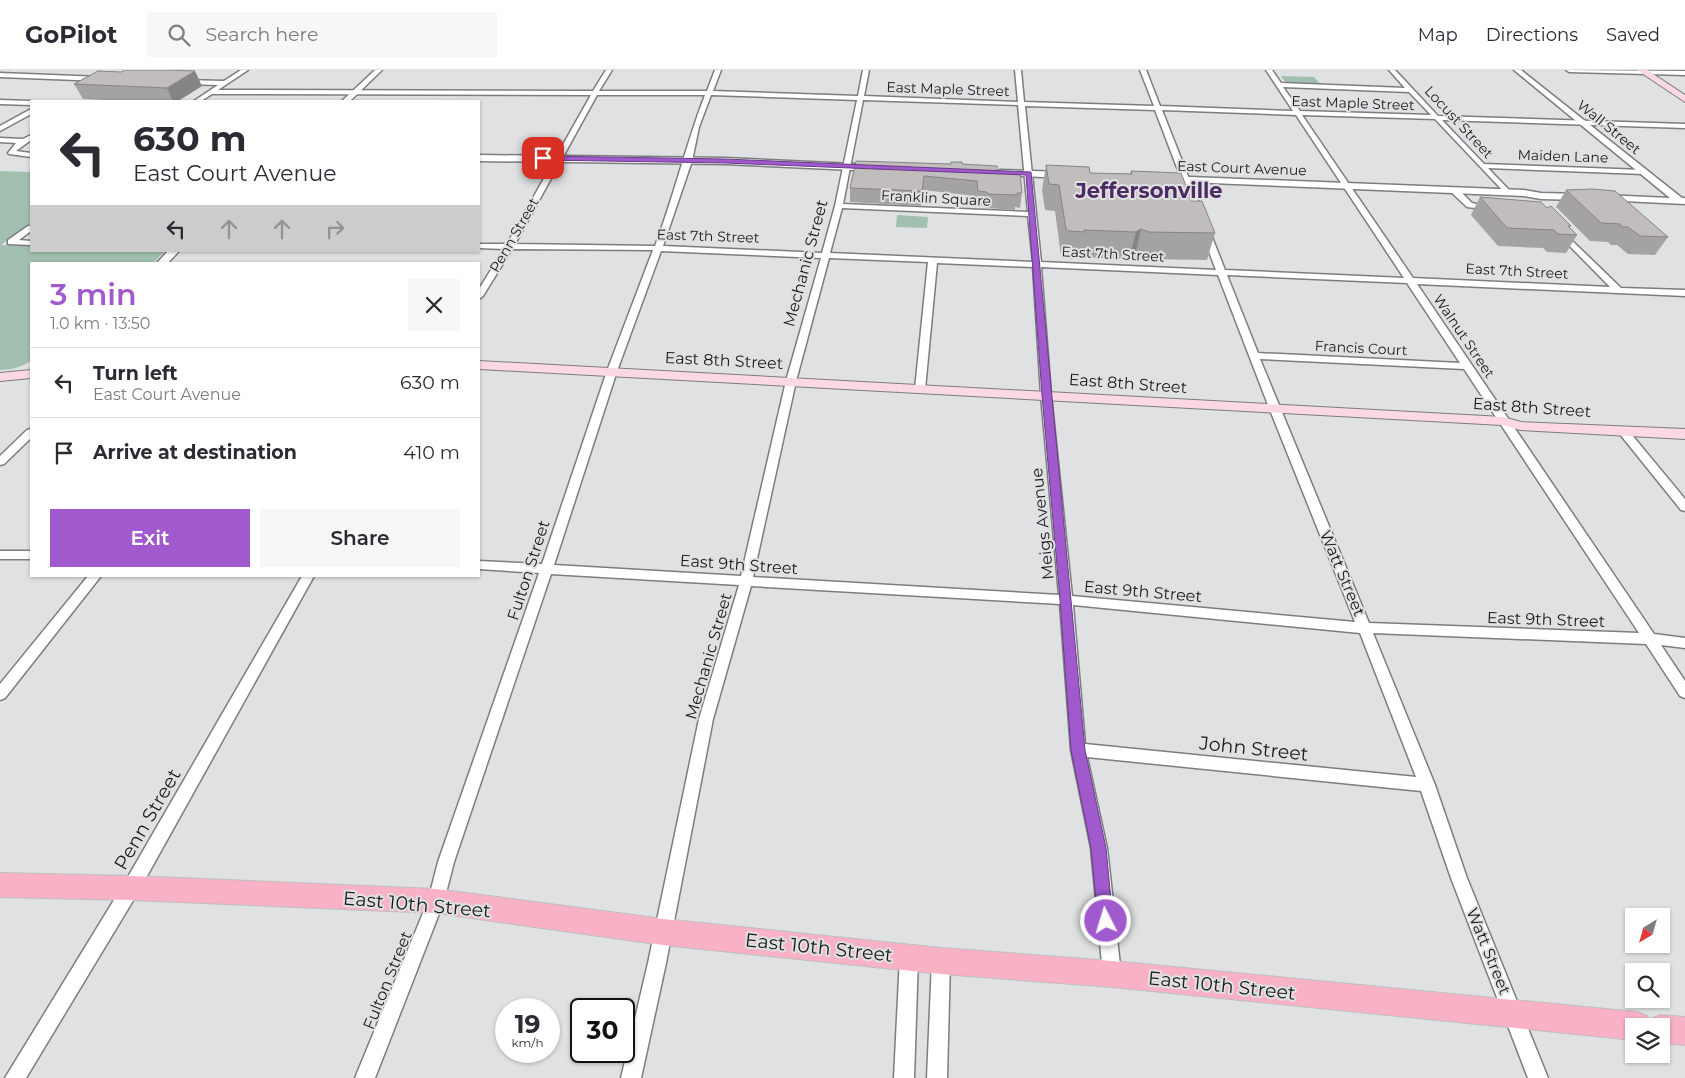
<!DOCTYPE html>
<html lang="en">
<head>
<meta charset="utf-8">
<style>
	body { margin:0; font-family:Montserrat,sans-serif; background:#f7f7f7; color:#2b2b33; height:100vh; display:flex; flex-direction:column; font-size:19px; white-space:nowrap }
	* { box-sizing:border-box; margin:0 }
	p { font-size:16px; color:#7c7c81 }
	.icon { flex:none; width:28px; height:28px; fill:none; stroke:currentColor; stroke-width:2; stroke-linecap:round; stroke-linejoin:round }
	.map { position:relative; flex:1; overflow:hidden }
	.side { position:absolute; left:30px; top:192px; width:450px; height:315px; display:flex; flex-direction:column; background:#fff; border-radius:0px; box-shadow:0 1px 4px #0004 }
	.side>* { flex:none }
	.guide { position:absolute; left:30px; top:30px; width:450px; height:152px; border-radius:0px; box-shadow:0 1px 4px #0004; background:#fff; color:#2b2b33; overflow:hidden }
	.needle { width:32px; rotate:217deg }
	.controls { position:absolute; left:1625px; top:838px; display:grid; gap:10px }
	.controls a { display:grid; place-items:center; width:45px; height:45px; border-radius:0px; background:#fff; box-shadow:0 1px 4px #0004; font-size:25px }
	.speed { position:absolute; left:495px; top:928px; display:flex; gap:10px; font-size:25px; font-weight:700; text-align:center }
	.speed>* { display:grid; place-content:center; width:65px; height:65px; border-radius:50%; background:#fff; box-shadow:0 1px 4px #0004; line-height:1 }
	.speed small { font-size:12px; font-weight:400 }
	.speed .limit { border:2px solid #111; border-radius:8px; background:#fff; color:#111 }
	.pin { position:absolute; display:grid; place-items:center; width:42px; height:42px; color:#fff; margin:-21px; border-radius:10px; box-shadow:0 2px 8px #0006 }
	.me { position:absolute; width:55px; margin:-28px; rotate:355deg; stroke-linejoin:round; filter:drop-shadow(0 0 4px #0008) }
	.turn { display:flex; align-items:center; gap:18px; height:105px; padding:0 20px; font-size:22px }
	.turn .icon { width:65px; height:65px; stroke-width:2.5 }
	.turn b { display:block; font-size:35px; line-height:42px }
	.lanes { display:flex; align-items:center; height:48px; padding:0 20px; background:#0003; justify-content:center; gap:25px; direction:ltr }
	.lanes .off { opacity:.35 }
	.round { display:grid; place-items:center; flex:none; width:52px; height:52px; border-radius:0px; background:#f7f7f7 }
	.head { display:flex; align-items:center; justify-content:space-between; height:85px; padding:0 20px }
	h1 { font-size:30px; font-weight:600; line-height:38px; color:#a15ace }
	.cta { display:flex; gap:10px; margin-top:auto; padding:10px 20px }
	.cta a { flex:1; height:58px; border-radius:0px; background:#a15ace; color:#fff; font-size:20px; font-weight:600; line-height:58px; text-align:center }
	.cta a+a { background:#f7f7f7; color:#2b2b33 }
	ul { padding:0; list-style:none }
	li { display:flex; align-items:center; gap:15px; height:70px; padding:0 20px; border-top:1px solid #e1e1e2 }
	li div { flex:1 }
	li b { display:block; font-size:19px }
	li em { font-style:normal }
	header { display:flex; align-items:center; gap:30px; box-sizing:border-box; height:70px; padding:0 25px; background:#fff; border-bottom:1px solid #e1e1e2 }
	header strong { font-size:24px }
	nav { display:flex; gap:28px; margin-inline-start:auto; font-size:18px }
	.search { width:350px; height:45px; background:#f7f7f7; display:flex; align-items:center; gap:12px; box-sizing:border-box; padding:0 18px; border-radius:0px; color:#7c7c81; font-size:19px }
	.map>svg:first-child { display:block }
	.green { fill:#a2c0af }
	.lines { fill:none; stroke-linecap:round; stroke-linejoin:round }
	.minor-casing { stroke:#7c7d7f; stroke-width:3 }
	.tertiary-casing { stroke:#7c7d7f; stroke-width:3 }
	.secondary-casing { stroke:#7c7d7f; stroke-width:2 }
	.primary-casing { stroke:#bfbfbf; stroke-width:2 }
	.minor { fill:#fff; fill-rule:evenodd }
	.tertiary { fill:#fff; fill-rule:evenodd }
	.secondary { fill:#fcd8e2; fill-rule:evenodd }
	.primary { fill:#f8b1c5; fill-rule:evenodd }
	.wall { fill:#a5a3a2 }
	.shaded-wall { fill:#868484 }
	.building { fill:#c0bdbc; stroke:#868484 }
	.route { fill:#a15ace; stroke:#693a86 }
	.labels { text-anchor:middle; stroke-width:4; stroke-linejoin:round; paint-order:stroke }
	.far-street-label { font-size:14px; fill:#1a1a1b; stroke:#dfe1e3 }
	.street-label { font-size:16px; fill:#1a1a1b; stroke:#dfe1e3 }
	.near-street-label { font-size:19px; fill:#1a1a1b; stroke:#dfe1e3 }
	.far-town-label { font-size:21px; font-weight:bold; fill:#4c2a62; stroke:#dfe1e3 }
</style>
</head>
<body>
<header>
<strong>GoPilot</strong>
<div class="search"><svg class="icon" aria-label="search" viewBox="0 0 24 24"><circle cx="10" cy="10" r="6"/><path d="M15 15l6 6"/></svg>Search here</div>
<nav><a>Map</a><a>Directions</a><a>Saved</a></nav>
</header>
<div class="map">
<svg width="1685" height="1008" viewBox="0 0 1685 1008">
	<rect width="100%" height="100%" fill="#dfe1e3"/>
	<!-- green -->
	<g class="green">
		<polygon points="1281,6 1314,7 1321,15 1287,15"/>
		<path d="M 0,101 L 31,102 L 31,153 L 1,175 L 31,176 L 31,181 L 165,181 L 152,194 L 31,194 L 31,291 C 21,297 12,300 0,300 Z"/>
		<polygon points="897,145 928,147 927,158 896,157"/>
	</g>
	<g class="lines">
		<!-- minor casing -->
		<g class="minor-casing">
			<g id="minor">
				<path d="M 241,0 L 248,0 L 218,20 L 593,21 L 606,0 L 612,0 L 599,21 L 707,21 L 715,0 L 721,0 L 713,21 L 858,26 L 863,0 L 869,0 L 864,26 L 1018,32 L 1015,0 L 1021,0 L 1024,32 L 1154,36 L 1140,0 L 1146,0 L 1160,36 L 1293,41 L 1266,0 L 1272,0 L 1281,13 L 1405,18 L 1389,0 L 1395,0 L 1438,46 L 1685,54 L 1685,58 L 1442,50 L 1484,94 L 1643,100 L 1647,102 L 1643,104 L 1488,98 L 1509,120 L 1510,122 L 1506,124 L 1435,49 L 1302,45 L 1413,208 L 1610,217 L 1557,163 L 1557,159 L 1560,159 L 1621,218 L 1685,220 L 1685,226 L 1417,214 L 1654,564 L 1685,568 L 1685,578 L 1661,575 L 1685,611 L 1685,628 L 1680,626 L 1646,574 L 1373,563 L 1435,715 L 1467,808 L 1548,1008 L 1528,1008 L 1451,808 L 1421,721 L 1087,687 L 1107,778 L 1121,904 L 1118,910 L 1112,913 L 1106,910 L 1103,904 L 1091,778 L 1071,680 L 1060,534 L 751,516 L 713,649 L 666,893 L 641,1008 L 621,1008 L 648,893 L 699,649 L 739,515 L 551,504 L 454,792 L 444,831 L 375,1008 L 355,1008 L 428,831 L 438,792 L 539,503 L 479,499 L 479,491 L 542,494 L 607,301 L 653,180 L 512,179 L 483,226 L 479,229 L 479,219 L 504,179 L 479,178 L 479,174 L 507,174 L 591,25 L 212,24 L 201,31 L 194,31 L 218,15 L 184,14 L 181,12 L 184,10 L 224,11 ZM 1283,17 L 1409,22 L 1431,45 L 1300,41 ZM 597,25 L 705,25 C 686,74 674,126 655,176 L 515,174 ZM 711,25 L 857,30 L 835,136 L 822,183 L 663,176 L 692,91 L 699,57 ZM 863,30 L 1018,35 L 1028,142 L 843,134 ZM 1025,36 L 1155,40 L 1216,200 L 1041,192 ZM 1162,40 L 1296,45 L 1404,208 L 1225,200 ZM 842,138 L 1028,146 L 1033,192 L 830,183 ZM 661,181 L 821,188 L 786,311 L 741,506 L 554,495 L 617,301 ZM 829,188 L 928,192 L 915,319 L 920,322 L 925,319 L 937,193 L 1033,197 L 1041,325 L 1059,525 L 753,507 L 796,311 ZM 1041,197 L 1218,205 L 1270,340 L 1355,552 L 1072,526 L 1051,325 ZM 1227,205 L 1407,213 L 1460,293 L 1258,283 ZM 1260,289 L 1464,299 L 1639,563 L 1369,553 ZM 1073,535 L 1360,563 L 1416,707 L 1085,674 Z"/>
				<polygon points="1566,0 1685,1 1685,5 1569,2"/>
				<polygon points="0,3 102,7 105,9 102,11 0,7"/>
				<polygon points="0,30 31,31 31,35 0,34"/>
				<polygon points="31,39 31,44 0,61 0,56"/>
				<polygon points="31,65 31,70 16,81 31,83 31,87 9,84 8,83 16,73 0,72 0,68 23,69"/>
				<polygon points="1451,118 1457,118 1472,133 1496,138 1492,140 1467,137 1451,122"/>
				<polygon points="28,156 31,156 31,161 19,170 31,171 31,175 8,174 8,170"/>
				<polygon points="1623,358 1627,359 1685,429 1685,441 1681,440 1619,363 1618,361 1619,359"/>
				<polygon points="31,359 31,368 4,394 0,395 0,386 27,360"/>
				<rect x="0" y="481" width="31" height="8"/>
				<polygon points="88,506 101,506 5,628 0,630 0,614"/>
				<polygon points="302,506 314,506 137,824 26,1008 5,1008 125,812"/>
				<polygon points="909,878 915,881 918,887 914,1008 894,1008 900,887 903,881"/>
				<polygon points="941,882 947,885 950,891 947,1008 927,1008 932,891 935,885"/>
			</g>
		</g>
		<!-- tertiary casing -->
		<g class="tertiary-casing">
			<g id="tertiary">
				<polygon points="375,0 382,0 350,31 342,31"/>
				<polygon points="1514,0 1521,0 1682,128 1685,128 1685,134 1601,130 1601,126 1604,125 1670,128"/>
				<polygon points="479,85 725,88 875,95 879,98 875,101 725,94 479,91"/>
				<polygon points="1000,100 1064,102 1068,105 1064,108 997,105 996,103"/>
				<polygon points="1165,106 1524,120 1541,123 1581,124 1586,127 1581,130 1541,129 1524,126 1162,111 1162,107"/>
				<polygon points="168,181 179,181 167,194 156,194"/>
			</g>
		</g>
		<!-- secondary casing -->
		<g class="secondary-casing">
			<g id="secondary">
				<polygon points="1637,0 1647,0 1685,25 1685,32"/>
				<polygon points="479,291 1503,347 1521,352 1685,359 1685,369 1520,360 1502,355 479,299"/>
				<polygon points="31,300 31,308 0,311 0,303"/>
			</g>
		</g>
		<!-- primary casing -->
		<g class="primary-casing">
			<polygon id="primary" points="0,803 131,806 436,819 663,849 941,878 1112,891 1637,942 1647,946 1650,953 1651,949 1661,945 1685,947 1685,975 1661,973 1661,956 1634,956 1634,970 1112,917 941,904 663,875 436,843 131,830 0,827"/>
		</g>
		<!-- minor -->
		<use href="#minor" class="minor"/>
		<!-- tertiary -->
		<use href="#tertiary" class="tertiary"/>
		<!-- secondary -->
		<use href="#secondary" class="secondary"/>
		<!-- primary -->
		<use href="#primary" class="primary"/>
	</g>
	<!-- wall -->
	<g class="wall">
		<polygon points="74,14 202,16 178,31 129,31 83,29"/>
		<polygon points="962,94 997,102 1022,123 1020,138 1015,137 1015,140 987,138 985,136 976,136 975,126 923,120 921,136 850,132 850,118"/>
		<polygon points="1046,95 1090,103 1130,104 1131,101 1192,131 1215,163 1207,190 1142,189 1135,186 1129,189 1079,187 1079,189 1064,188 1061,186 1055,141 1045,140 1042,120"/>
		<polygon points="1566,120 1668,167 1655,185 1628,184 1617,175 1611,175 1608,172 1590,171 1556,137"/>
		<polygon points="1480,127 1547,138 1571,156 1569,157 1577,165 1566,183 1547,182 1543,178 1498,176 1471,145"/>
	</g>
	<!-- shaded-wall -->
	<g class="shaded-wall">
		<polygon points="195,1 202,16 178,31 173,31 167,18"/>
		<polygon points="1141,159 1135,186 1129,189 1136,162"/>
	</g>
	<!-- building -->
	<g class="building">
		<polygon points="125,0 164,0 195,1 167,18 74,14 98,1 121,2"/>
		<polygon points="856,91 951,94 951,92 962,92 962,94 995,96 997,96 997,102 1020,103 1022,123 1017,123 1017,125 989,124 986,122 978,121 977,111 924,106 922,121 850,118"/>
		<polygon points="1046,95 1089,97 1090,103 1132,104 1131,101 1181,103 1192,131 1202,131 1215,163 1149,162 1141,159 1136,162 1084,160 1084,162 1069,161 1066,159 1059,115 1049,114"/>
		<polygon points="1593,119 1615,121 1668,167 1640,166 1628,157 1622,157 1620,154 1601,153 1566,120"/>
		<polygon points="1480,127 1541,132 1547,138 1551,136 1571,156 1568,156 1577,165 1558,164 1554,160 1507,158"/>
	</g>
	<!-- route -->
	<polygon class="route" points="543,86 725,89 1031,102 1085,680 1106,778 1113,851 1111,857 1106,859 1100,857 1098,851 1091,778 1071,680 1060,530 1042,325 1026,105 725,93 541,90 541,87"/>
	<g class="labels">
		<!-- far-street labels -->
		<g class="far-street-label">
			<text transform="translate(948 19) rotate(2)" y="5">East Maple Street</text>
			<text transform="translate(1353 33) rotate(2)" y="5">East Maple Street</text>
			<text transform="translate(1459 52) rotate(47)" y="5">Locust Street</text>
			<text transform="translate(1609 57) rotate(39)" y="5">Wall Street</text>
			<text transform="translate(1563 86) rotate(2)" y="5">Maiden Lane</text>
			<text transform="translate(1242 98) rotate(2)" y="5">East Court Avenue</text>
			<text transform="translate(936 128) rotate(3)" y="5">Franklin Square</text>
			<text transform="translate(514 165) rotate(-60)" y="5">Penn Street</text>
			<text transform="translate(708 166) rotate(2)" y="5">East 7th Street</text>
			<text transform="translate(1113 184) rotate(3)" y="5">East 7th Street</text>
			<text transform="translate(1517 201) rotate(3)" y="5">East 7th Street</text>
			<text transform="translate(1464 266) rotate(56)" y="5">Walnut Street</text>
			<text transform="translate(1361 278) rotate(3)" y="5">Francis Court</text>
		</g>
		<!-- street labels -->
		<g class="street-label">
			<text transform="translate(805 193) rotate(-75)" y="6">Mechanic Street</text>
			<text transform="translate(724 290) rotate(3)" y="6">East 8th Street</text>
			<text transform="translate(1128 313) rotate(4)" y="6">East 8th Street</text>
			<text transform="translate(1532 337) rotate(4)" y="6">East 8th Street</text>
			<text transform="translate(1042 454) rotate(-96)" y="6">Meigs Avenue</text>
			<text transform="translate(739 494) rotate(4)" y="6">East 9th Street</text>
			<text transform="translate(528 500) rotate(-72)" y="6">Fulton Street</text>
			<text transform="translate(1343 503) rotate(67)" y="6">Watt Street</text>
			<text transform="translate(1143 521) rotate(5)" y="6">East 9th Street</text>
			<text transform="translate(1546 549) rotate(2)" y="6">East 9th Street</text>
			<text transform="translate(708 586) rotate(-74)" y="6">Mechanic Street</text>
			<text transform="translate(1489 881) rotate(68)" y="6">Watt Street</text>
			<text transform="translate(387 910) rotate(-68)" y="6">Fulton Street</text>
		</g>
		<!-- near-street labels -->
		<g class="near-street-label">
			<text transform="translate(1254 678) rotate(6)" y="7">John Street</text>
			<text transform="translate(147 749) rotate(-60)" y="7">Penn Street</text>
			<text transform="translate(417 834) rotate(5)" y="7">East 10th Street</text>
			<text transform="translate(819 877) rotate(6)" y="7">East 10th Street</text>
			<text transform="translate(1222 915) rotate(6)" y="7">East 10th Street</text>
		</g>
		<!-- far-town labels -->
		<g class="far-town-label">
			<text x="1149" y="128">Jeffersonville</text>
		</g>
	</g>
</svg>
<div class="controls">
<a><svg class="needle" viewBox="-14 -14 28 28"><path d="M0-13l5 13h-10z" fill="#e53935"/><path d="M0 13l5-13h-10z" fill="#7c7c81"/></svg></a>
<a><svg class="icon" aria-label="search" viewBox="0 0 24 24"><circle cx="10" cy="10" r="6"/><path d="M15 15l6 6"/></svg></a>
<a><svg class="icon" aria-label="layers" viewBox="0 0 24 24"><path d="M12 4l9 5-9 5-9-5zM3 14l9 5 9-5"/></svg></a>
</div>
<div class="speed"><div>19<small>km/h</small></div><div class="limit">30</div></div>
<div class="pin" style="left:543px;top:88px;background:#d93025"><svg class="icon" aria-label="arrive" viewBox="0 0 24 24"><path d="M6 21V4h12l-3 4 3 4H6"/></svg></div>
<svg class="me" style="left:1106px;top:851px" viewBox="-20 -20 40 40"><circle r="17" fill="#a15ace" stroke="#fff" stroke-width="3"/><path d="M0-11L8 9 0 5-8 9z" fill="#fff"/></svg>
<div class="guide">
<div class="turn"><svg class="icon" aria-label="left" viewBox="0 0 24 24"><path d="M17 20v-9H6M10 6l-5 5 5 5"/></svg><div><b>630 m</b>East Court Avenue</div></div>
<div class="lanes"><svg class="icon" aria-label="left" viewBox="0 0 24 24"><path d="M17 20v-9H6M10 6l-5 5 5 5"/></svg><svg class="icon off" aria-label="ahead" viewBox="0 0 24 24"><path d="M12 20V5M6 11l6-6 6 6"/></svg><svg class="icon off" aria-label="ahead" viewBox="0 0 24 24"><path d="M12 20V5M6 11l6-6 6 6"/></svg><svg class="icon off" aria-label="right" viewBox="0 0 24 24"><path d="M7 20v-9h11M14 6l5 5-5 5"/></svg></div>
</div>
<section class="side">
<div class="head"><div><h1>3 min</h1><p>1.0 km · 13:50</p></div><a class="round"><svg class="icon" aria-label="close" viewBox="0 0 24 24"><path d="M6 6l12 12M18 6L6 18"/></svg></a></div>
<ul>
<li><svg class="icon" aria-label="left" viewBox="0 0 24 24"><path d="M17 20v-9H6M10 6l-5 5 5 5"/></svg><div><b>Turn left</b><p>East Court Avenue</p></div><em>630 m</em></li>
<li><svg class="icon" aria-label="arrive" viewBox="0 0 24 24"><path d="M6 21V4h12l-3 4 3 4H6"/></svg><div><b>Arrive at destination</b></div><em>410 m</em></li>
</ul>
<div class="cta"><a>Exit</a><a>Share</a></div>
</section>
</div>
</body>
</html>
